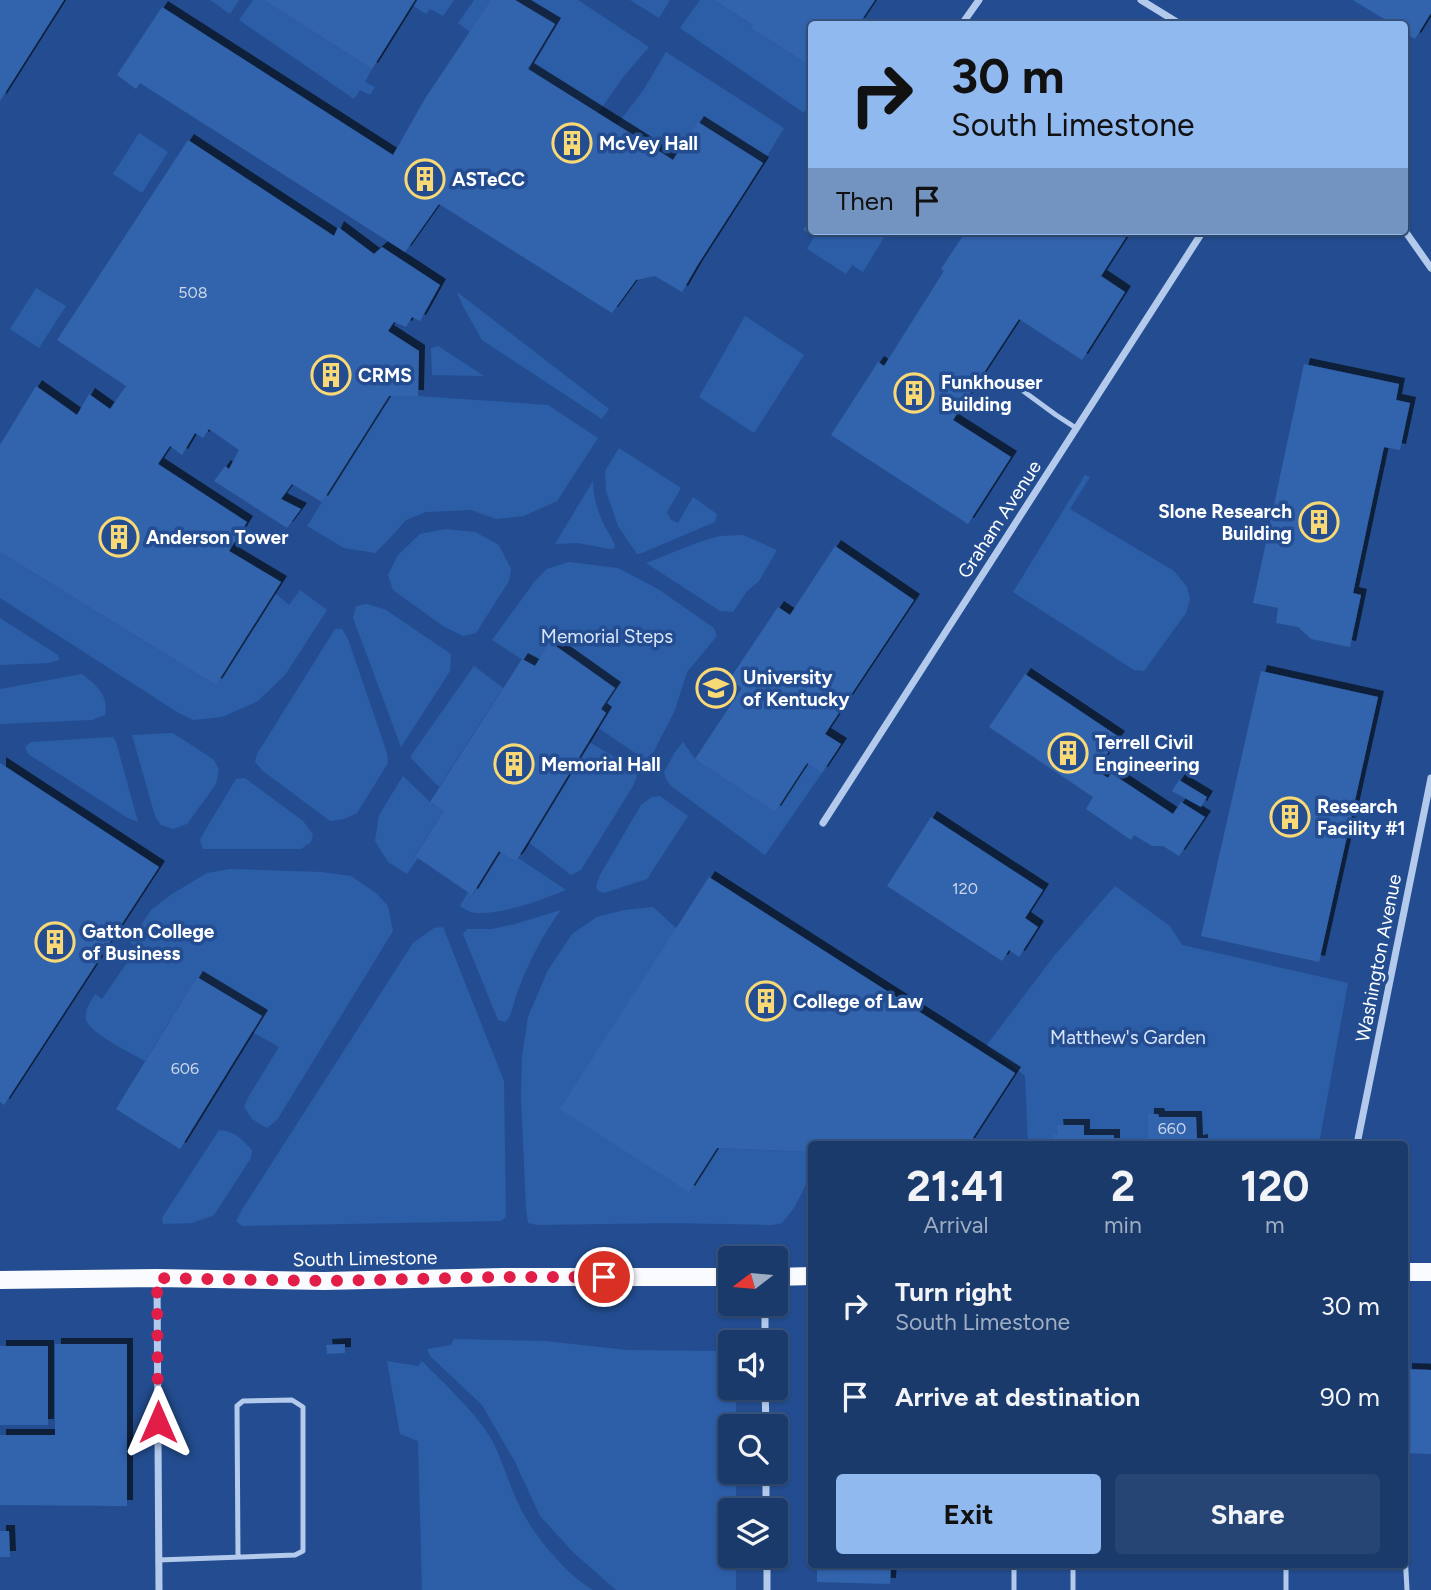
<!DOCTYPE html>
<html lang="en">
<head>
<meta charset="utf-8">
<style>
	body { margin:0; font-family:Figtree,sans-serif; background:#274574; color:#f1f3f6; height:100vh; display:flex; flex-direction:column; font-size:26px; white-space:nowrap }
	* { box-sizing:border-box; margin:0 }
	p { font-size:23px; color:#9fadc2 }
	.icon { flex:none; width:38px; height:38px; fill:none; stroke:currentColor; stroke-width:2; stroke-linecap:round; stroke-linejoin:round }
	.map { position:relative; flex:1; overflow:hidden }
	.sheet { position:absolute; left:808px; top:1141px; width:600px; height:427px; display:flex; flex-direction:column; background:#1a3a6c; border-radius:7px; box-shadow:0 2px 5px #0004,0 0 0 2px #38547f }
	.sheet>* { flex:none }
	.guide { position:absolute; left:808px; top:21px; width:600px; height:214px; border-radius:7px; box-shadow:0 2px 5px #0004,0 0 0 2px #38547f; background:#90b9f0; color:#111; overflow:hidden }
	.needle { width:46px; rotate:254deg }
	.tools { position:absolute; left:718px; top:1246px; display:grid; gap:14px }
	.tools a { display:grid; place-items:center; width:70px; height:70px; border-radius:7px; background:#1a3a6c; box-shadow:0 2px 5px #0004,0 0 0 2px #38547f; font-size:35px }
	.pin { position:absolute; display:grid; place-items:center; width:60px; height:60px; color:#fff; margin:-30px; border:4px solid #fff; border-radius:50%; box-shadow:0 2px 7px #0007 }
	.me { position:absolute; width:77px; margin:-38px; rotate:0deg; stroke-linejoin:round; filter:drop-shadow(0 0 5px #0008) }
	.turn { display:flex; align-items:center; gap:24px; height:147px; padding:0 28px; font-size:32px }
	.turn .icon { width:91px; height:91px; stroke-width:2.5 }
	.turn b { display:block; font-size:49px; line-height:60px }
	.then { display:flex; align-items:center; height:66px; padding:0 28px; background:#0003; gap:14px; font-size:26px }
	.eta { display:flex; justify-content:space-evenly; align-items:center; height:119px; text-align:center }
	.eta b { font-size:42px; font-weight:700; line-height:49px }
	.cta { display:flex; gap:14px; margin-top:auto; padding:14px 28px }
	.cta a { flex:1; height:80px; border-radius:7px; background:#90b9f0; color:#111; font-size:28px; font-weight:700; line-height:80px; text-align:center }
	.cta a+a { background:#274574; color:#f1f3f6 }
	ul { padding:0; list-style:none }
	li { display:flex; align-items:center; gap:21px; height:91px; padding:0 28px }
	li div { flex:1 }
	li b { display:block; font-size:26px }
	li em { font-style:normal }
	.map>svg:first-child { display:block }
	.green { fill:#2c5ea8 }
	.building { fill:#3363ad; filter:url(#shadow) }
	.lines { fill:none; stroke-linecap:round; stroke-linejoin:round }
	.lane { stroke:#b3caec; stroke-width:5 }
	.street { stroke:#b3caec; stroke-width:7 }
	.primary { stroke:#f9fbff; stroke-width:18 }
	.route { stroke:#e11d48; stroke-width:12; stroke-dasharray:0 21.6 }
	.labels { text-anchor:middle; stroke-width:7; stroke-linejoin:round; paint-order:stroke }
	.number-label { font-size:16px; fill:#ccd8ea }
	.poi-label { font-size:19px; font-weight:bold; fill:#fff; stroke:#234d90; text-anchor:start }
	.street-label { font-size:19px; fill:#fff; stroke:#234d90 }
	.park-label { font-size:19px; fill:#d8e5f9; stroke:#234d90 }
</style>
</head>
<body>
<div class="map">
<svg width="1431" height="1590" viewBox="0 0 1431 1590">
	<defs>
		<filter id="shadow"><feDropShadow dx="6" dy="-6" stdDeviation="0" flood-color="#0009"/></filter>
	</defs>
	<rect width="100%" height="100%" fill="#234d90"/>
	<!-- green -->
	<g class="green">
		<polygon points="210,0 239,0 230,14"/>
		<polygon points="253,0 264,0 372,69 365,82 375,87 370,95 360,90 354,99 239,20"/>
		<polygon points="415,0 454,0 443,16 430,9 426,14 412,5"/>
		<polygon points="474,0 491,0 470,32 458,23"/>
		<polygon points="515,0 578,0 649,47 624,76 598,113 528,69 555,24"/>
		<polygon points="630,0 670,0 659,18"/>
		<polygon points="700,0 714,0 753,25 751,28 812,67 812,100 804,113 680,28"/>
		<polygon points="666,52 784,128 763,163 673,160 617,125 644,89"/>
		<polygon points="139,133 168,152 142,193 113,174"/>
		<polygon points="812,216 812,231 888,231 863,272 852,265 846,274 807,249 814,237 803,230"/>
		<polygon points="36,288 66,306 39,348 10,329"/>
		<path d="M 457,292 L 609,409 L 602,419 L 482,340 C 473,323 463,309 457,292 Z"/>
		<polygon points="745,316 804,355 754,433 699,397"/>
		<polygon points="438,346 484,376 432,375 431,348"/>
		<polygon points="389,396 418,396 548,405 598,438 557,501 524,516 496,519 471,510 426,512 406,520 389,539 375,553 344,548 307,526"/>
		<polygon points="619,448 681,488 667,512 671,520 678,523 693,497 717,514 715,522 642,553 637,554 618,526 606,491 605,471"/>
		<polygon points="1085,475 1090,477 1070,509 1174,571 1187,587 1190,599 1186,613 1144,671 1134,670 1013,592"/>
		<path d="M 593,481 C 593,498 598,512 605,527 C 609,534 614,540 615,548 L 610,549 L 578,543 L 555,544 Z"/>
		<polygon points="445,529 475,532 499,545 511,569 509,581 476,633 463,636 443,626 393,590 388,575 398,555 420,534"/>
		<polygon points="743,535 777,550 759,581 747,591 733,612 720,611 646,563 702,541 720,536"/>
		<polygon points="0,552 216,685 275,593 289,605 300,590 327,610 285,675 258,701 222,717 193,720 177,712 0,598"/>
		<polygon points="569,562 618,568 658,589 714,628 717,636 687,672 675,710 652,755 644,759 597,727 606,713 492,640 535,581 547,569"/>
		<polygon points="367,604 386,610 451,654 450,671 401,747 353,618 356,606"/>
		<polygon points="0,618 58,655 59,660 48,663 0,665"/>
		<polygon points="335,629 342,629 348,639 387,753 388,763 357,813 344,819 330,821 263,771 255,762 257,754"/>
		<polygon points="474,666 503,688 439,787 410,757"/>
		<path d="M 82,674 C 96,685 109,695 105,715 L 92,720 L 0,724 L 0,689 Z"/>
		<polygon points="173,733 214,760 219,770 216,784 187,824 173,829 161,825 155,816 132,735"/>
		<polygon points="113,737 116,742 138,822 128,818 28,754 25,747 31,742"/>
		<polygon points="589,742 633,768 637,776 633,786 581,870 571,875 527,841"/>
		<polygon points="683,742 695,759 775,812 807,763 822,773 765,855 671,786 666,779 664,772 675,752"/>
		<polygon points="403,776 430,802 444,811 415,855 418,858 407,874 388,862 375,841 379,815"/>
		<polygon points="245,778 303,821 313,834 311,842 301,849 203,849 200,840 203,834 236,779"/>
		<polygon points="660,796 688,816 647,879 604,893 598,891 596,886 600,875 641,805 652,797"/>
		<path d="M 499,851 L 515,861 L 518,858 L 566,890 C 540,900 503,915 475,913 C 469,912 465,909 460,906 L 468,892 L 473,895 Z"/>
		<path d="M 230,869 L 322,872 L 351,876 L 376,893 L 388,906 L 393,931 L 277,1120 L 267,1128 L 252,1119 L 244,1107 L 249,1096 L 279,1047 L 252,1032 L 261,1016 L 197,977 L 145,1061 C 131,1053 91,1034 86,1020 C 84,1010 91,1002 95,994 L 102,999 L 137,948 L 130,942 L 151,910 L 172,894 L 207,873 Z"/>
		<polygon points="1115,886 1170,926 1182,945 1348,983 1319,1144 1028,1144 1025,1076 986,1046 1054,956"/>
		<polygon points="653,907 676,928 717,1148 812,1152 812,1173 794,1208 782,1223 772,1225 672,1223 537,1225 528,1223 526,1208 521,1096 522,1056 528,1017 548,970 572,934 597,917 624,910"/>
		<path d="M 561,910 C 542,935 528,964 517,993 C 513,1003 513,1015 505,1022 L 498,1020 L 463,934 L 467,929 L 492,929 L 515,924 Z"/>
		<polygon points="443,927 504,1081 506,1217 501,1221 242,1226 236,1221 243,1208 413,943 434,928"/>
		<path d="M 219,1130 C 235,1131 241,1139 252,1150 L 251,1158 L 214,1215 L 192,1223 L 163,1224 L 162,1218 Z"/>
		<polygon points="454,1339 546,1341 627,1350 726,1351 730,1356 730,1388 736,1388 736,1426 730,1426 730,1472 736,1472 736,1510 730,1510 730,1556 736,1556 736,1590 616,1590 574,1553 540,1516 514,1460 482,1405 430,1356 427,1349 451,1345"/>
		<path d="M 387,1361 L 418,1366 L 422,1361 C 444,1384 478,1414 493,1442 C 504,1464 510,1489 522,1511 C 535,1537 568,1576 593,1590 L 422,1590 L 418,1441 L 400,1434 Z"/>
	</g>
	<!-- building -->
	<g class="building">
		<polygon points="0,0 64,0 0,101"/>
		<polygon points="264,0 415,0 372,69"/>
		<polygon points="491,0 515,0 555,24 528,69 673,160 698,122 763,163 697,266 682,292 655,276 636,280 612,313 439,204 405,252 140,83 136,89 117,75 162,7 393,155 426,97"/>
		<polygon points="714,0 875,0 859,24 812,24 812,67 751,28 753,25"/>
		<polygon points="1353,0 1431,0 1431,13 1415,39 1405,33 1405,24 1392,24"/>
		<polygon points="188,140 334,236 338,227 374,254 382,247 440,285 420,321 412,317 406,327 394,322 388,331 419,351 418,396 389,396 322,502 292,484 281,499 301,509 287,528 214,481 225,466 229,469 239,450 209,429 203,438 195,433 182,455 170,446 158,464 247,522 229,551 281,582 216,685 0,552 0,445 36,386 77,415 89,394 110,409 126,386 57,340"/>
		<polygon points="966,231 1124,231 1128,234 1101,276 1125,292 1082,360 1019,319 953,420 1011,457 968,524 831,435 878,362 884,366 944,271 941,269"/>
		<polygon points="1304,364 1399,384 1396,400 1410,403 1400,450 1384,447 1353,593 1361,595 1350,647 1311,639 1298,627 1276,623 1278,608 1253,603"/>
		<polygon points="835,546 914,600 825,734 841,744 822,773 807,763 775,812 695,759 742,688 729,680 778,607 790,615"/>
		<polygon points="550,642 615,688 601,709 606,713 518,858 515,861 499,851 472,895 415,856 444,811 430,802 522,659 535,666"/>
		<polygon points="1261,671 1378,697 1319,962 1201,936"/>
		<polygon points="1025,674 1119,737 1096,770 1108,778 1111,773 1173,814 1181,802 1205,817 1179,856 1163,846 1152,846 1134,835 1131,840 1086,809 1093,797 989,727"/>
		<polygon points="0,763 159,867 4,1105 0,1102"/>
		<polygon points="1179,780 1207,797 1201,807 1172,791"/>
		<polygon points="931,817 1043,890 1025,918 1038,927 1019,957 1009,950 1002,961 887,886"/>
		<polygon points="709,877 1015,1073 969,1144 812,1144 812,1152 717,1148 689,1192 560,1109"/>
		<polygon points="197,977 262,1016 180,1149 116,1109"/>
		<polygon points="1148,1114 1158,1114 1159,1117 1196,1117 1197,1141 1202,1140 1202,1144 1142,1144 1148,1138"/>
		<polygon points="1057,1125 1084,1125 1084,1135 1114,1135 1114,1144 1053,1144 1053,1135 1058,1134"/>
		<polygon points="55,1344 127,1344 127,1506 0,1505 0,1435 55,1435"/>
		<polygon points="345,1344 345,1353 327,1354 326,1345"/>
		<rect x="0" y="1346" width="48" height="79"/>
		<polygon points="1406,1369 1431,1370 1431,1454 1409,1453"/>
		<polygon points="0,1531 9,1531 10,1557 0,1557"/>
		<polygon points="817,1564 891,1564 890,1584 817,1582"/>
	</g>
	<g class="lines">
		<!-- lane -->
		<g class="lane">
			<polyline points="1192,231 1199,236"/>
			<polyline points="1015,385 1056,415 1076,428"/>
			<polyline points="1405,1553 1407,1590"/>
			<polyline points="158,1560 295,1555 303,1551 303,1407 292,1400 243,1401 237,1406 238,1557"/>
			<polyline points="1014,1564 1014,1590"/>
			<polyline points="1073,1564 1073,1590"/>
			<polyline points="1286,1590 1286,1564"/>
		</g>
		<!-- street -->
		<g class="street">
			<polyline points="1141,0 1180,24"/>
			<polyline points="962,24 979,0"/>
			<polyline points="1405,231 1431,268"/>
			<polyline points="823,823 1203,231"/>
			<polyline points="1357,1144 1431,778"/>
			<polyline points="157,1279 159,1590"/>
			<polyline points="765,1304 765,1342"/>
			<polyline points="765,1388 766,1426"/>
			<polyline points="766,1472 766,1510"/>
			<polyline points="767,1556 767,1590"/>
		</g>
		<!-- primary -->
		<g class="primary">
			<polyline points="1405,1272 1431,1272"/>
			<polyline points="775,1277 812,1276"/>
			<polyline points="0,1280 157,1278 324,1281 503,1277 730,1277"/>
		</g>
	</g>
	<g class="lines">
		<!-- route -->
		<polyline class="route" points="158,1422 157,1278 324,1281 503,1277 604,1277"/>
	</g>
	<!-- icons -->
	<defs>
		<g id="building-ring" transform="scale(2.0125)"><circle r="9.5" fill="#234d90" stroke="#f8d976" stroke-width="1.5"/><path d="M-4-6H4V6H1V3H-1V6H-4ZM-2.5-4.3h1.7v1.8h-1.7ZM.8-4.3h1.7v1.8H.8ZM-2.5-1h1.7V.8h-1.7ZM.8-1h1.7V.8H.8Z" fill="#f8d976"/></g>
		<g id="university-ring" transform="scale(2.0125)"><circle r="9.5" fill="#234d90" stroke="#f8d976" stroke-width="1.5"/><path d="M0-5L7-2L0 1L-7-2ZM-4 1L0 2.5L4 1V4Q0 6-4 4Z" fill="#f8d976"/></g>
	</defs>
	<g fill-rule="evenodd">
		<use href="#building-ring" x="572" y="143"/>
		<use href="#building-ring" x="425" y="179"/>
		<use href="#building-ring" x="331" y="375"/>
		<use href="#building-ring" x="914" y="393"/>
		<use href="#building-ring" x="1319" y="522"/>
		<use href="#building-ring" x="119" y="537"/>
		<use href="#university-ring" x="716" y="688"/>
		<use href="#building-ring" x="1068" y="753"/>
		<use href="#building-ring" x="514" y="764"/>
		<use href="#building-ring" x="1290" y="817"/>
		<use href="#building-ring" x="55" y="942"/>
		<use href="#building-ring" x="766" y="1001"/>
	</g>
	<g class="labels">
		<!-- number labels -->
		<g class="number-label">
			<text x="193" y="298">508</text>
			<text x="965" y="894">120</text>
			<text x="185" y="1074">606</text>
			<text x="1172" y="1134">660</text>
		</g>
		<!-- poi labels -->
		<g class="poi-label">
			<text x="599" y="150">McVey Hall</text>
			<text x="452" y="186">ASTeCC</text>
			<text x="358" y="382">CRMS</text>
			<text x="941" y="389">Funkhouser<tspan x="941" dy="22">Building</tspan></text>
			<text x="1292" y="518" text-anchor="end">Slone Research<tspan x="1292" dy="22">Building</tspan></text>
			<text x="146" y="544">Anderson Tower</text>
			<text x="743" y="684">University<tspan x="743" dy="22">of Kentucky</tspan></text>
			<text x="1095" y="749">Terrell Civil<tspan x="1095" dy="22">Engineering</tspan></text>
			<text x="541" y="771">Memorial Hall</text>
			<text x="1317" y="813">Research<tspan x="1317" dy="22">Facility #1</tspan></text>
			<text x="82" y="938">Gatton College<tspan x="82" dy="22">of Business</tspan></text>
			<text x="793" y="1008">College of Law</text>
		</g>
		<!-- street labels -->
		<g class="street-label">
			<text transform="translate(999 519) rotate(-57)" y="7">Graham Avenue</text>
			<text transform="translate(1378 958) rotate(-79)" y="7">Washington Avenue</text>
			<text transform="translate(365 1258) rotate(-1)" y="7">South Limestone</text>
		</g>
		<!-- park labels -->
		<g class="park-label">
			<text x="607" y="643">Memorial Steps</text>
			<text x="1128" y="1044">Matthew's Garden</text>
		</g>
	</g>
</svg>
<div class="tools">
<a><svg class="needle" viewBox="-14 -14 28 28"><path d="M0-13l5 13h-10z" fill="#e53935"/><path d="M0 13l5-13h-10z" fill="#9fadc2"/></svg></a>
<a><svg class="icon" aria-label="sound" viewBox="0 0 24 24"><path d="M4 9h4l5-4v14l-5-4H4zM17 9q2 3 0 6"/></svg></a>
<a><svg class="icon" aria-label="search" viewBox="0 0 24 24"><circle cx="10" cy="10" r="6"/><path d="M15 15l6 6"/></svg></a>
<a><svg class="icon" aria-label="layers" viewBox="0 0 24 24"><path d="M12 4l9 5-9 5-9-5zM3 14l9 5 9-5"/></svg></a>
</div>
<div class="pin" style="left:604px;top:1277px;background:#d93025"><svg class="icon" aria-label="arrive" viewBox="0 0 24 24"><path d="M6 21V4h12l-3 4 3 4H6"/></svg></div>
<svg class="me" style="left:158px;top:1422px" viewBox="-20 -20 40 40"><path d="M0-17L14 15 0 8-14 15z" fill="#e11d48" stroke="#fff" stroke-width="4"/></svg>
<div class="guide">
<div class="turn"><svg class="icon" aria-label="right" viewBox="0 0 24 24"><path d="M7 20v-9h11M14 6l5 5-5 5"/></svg><div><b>30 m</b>South Limestone</div></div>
<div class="then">Then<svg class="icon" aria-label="arrive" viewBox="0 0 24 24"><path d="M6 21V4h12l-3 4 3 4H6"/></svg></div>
</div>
<section class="sheet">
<div class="eta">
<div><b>21:41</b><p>Arrival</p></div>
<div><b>2</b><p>min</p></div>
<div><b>120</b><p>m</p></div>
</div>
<ul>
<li><svg class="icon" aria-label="right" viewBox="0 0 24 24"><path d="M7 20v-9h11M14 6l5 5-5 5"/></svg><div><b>Turn right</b><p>South Limestone</p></div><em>30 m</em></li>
<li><svg class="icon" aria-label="arrive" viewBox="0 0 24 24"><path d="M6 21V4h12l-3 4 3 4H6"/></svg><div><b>Arrive at destination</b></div><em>90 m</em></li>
</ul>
<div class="cta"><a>Exit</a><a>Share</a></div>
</section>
</div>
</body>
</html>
